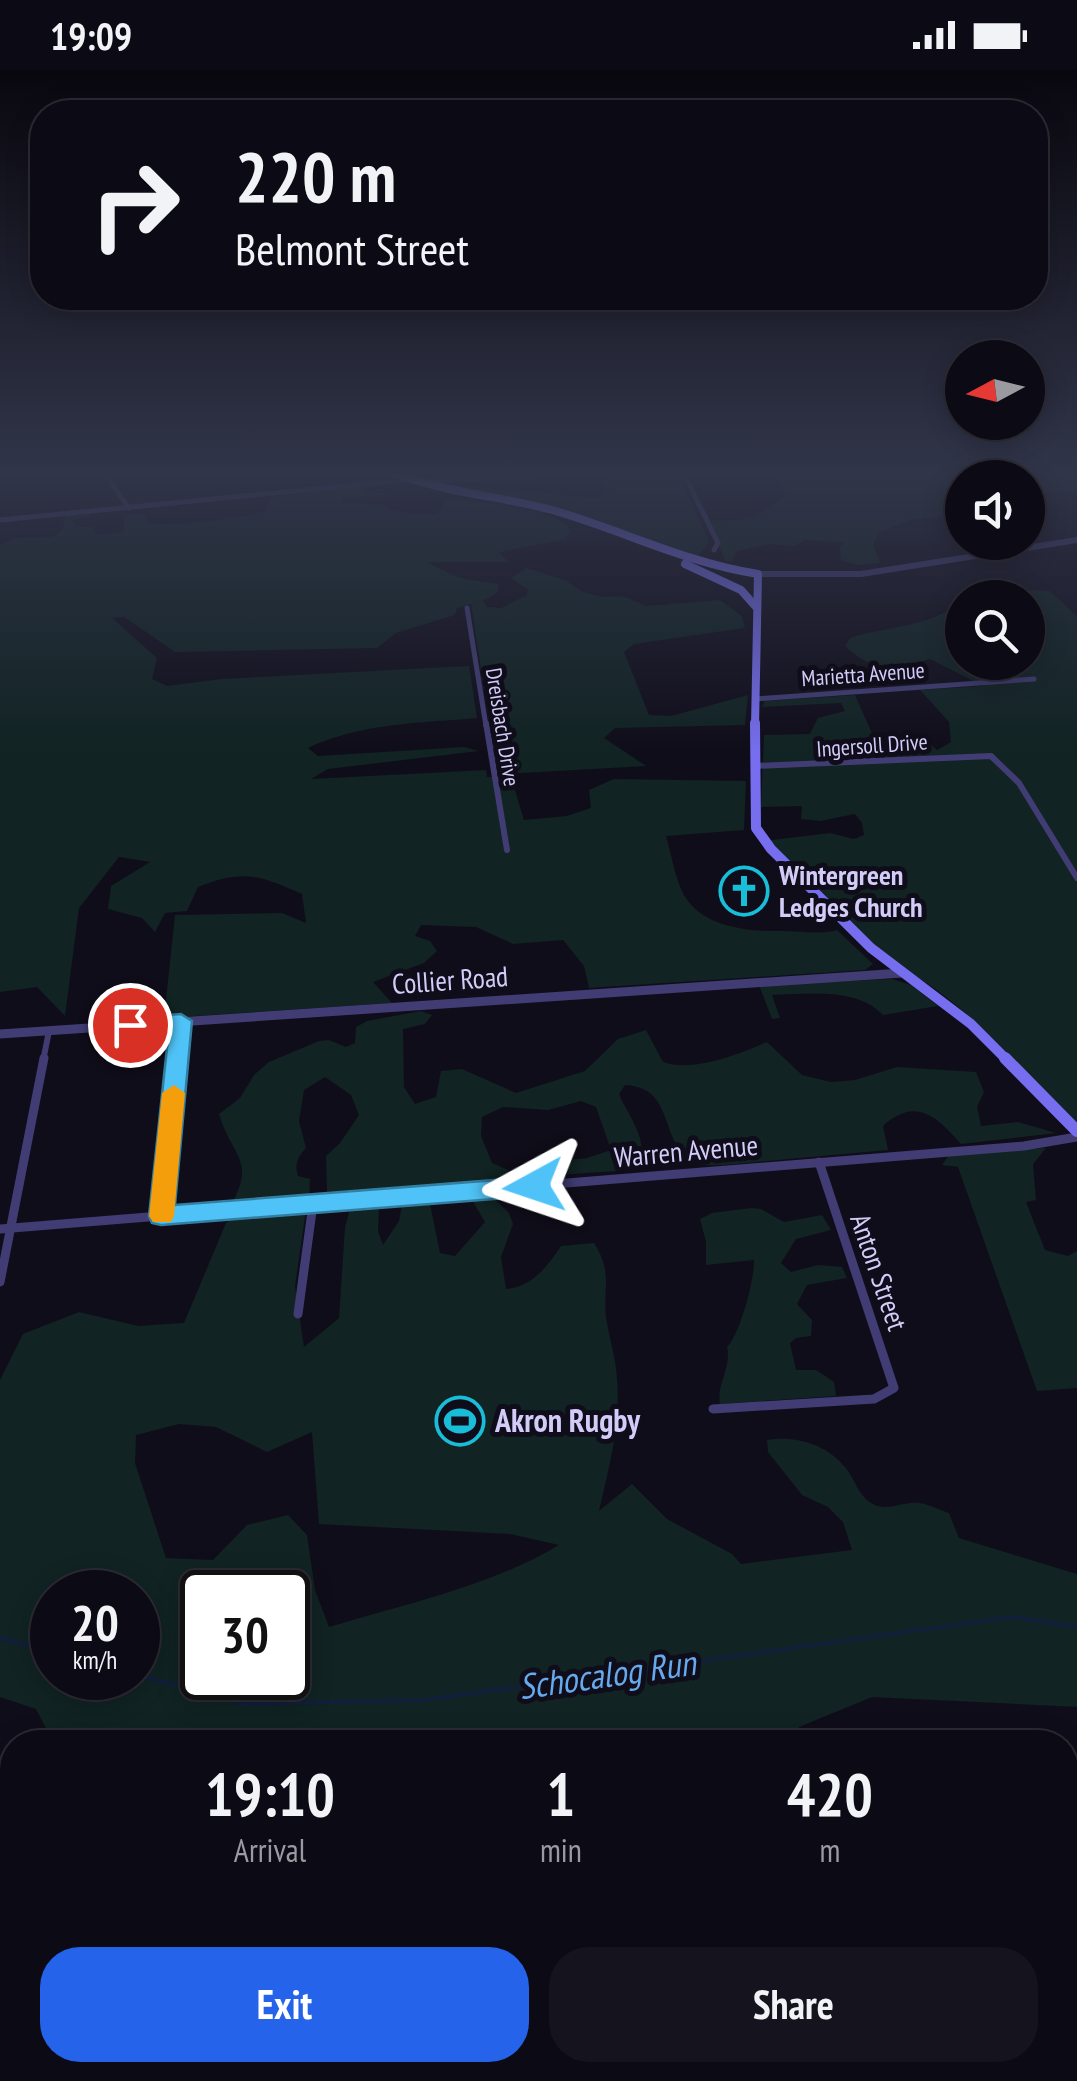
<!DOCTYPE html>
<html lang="en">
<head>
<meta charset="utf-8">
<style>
	body { margin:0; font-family:"PT Sans Narrow",sans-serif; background:#15131d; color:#f1f3f6; height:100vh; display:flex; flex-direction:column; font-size:38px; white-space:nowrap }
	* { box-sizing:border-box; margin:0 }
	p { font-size:32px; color:#9a9aa0 }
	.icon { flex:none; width:55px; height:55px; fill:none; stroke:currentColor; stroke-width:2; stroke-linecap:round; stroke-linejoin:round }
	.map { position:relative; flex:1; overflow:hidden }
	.side { position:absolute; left:0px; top:1660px; width:1078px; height:352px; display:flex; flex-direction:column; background:#0c0a14; border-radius:40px 40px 0 0; box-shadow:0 5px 25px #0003,0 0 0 2px #2c2b34 }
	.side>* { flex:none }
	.top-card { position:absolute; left:30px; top:30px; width:1018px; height:210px; border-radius:40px; box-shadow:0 5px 25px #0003,0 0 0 2px #2c2b34; background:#0c0a14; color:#f1f3f6; overflow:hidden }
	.needle { width:65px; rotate:263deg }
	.controls { position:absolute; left:945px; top:270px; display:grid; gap:20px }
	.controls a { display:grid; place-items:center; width:100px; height:100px; border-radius:50%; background:#0c0a14; box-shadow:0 5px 25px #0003,0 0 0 2px #2c2b34; font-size:50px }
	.speed { position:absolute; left:30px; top:1500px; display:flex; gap:20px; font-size:50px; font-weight:700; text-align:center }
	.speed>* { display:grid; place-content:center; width:130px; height:130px; border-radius:50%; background:#0c0a14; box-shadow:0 5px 25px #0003,0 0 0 2px #2c2b34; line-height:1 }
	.speed small { font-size:25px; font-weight:400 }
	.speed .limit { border:5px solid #111; border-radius:15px; background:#fff; color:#111 }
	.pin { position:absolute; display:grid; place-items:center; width:85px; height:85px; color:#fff; margin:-42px; border:5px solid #fff; border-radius:50%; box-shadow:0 2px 10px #0007 }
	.me { position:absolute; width:110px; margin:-55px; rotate:265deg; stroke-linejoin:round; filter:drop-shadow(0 0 8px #0008) }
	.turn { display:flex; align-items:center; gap:35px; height:210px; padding:0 40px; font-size:45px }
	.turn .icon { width:130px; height:130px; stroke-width:2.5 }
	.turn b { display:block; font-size:70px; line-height:85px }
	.eta { display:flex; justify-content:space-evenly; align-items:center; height:170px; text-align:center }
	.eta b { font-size:60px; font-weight:800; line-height:70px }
	.action { display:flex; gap:20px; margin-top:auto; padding:20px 40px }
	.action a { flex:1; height:115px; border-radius:40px; background:#2563eb; color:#fff; font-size:40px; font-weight:800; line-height:115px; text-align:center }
	.action a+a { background:#15131d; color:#f1f3f6 }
	.status { display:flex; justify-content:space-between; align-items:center; height:70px; padding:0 50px; background:#0c0a14; direction:ltr }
	.status svg { height:28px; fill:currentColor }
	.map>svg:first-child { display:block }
	.green { fill:#112323; fill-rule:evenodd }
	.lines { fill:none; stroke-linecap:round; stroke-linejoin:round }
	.stream { stroke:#111f3a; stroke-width:4 }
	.minor-far3 { stroke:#413d74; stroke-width:5 }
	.minor-far2 { stroke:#413d74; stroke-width:6 }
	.minor-far1 { stroke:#413d74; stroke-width:9 }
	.minor { stroke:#413d74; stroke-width:11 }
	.tertiary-far1 { stroke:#413d74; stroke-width:6 }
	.tertiary { stroke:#413d74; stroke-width:9 }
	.secondary-far2 { stroke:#766eee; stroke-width:8 }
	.secondary-far1 { stroke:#766eee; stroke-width:10 }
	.secondary { stroke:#766eee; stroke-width:12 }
	.route { fill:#4fc3f7; stroke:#337fa1; stroke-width:2.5 }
	.slow { fill:#f59e0b }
	.labels { text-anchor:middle; stroke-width:10; stroke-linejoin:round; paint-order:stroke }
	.far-street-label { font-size:22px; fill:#d3ccf9; stroke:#100d1a }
	.poi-label { font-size:28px; font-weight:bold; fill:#d3ccf9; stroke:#100d1a; text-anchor:start }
	.street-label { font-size:28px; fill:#d3ccf9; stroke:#100d1a }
	.near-poi-label { font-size:32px; font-weight:bold; fill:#d3ccf9; stroke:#100d1a; text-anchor:start }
	.near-water-label { font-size:35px; font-style:italic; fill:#66a9ed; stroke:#100d1a }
</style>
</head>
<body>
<div class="status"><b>19:09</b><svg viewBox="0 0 49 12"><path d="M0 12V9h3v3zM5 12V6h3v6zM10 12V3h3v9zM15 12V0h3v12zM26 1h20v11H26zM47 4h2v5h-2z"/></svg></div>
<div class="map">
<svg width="1077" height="2011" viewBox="0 0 1077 2011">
	<rect width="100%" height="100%" fill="#100d1a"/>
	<!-- green -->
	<g class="green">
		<path d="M 846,400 L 888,406 L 925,400 L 1077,400 L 1077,420 L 1028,424 L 1028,408 L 962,408 L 962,445 L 914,449 L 878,463 L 873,474 L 880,493 L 857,495 L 841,490 L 840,477 L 844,472 L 804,470 L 796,476 L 769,474 L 737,481 L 732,491 L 725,491 L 710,450 C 747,452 755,448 785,427 L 779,408 L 786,404 Z"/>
		<polygon points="672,403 679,405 709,472 697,487 603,455 443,414 595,428 609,422 602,409 607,406"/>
		<path d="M 360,417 L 365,422 L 389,424 L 342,429 L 343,433 L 387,435 L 389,439 L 407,444 L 437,444 L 446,429 C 475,433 555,435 571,461 L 566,469 L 499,482 L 509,492 L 426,492 L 460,508 L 498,514 L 498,522 L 483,531 L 487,537 L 501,538 L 527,525 L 528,520 L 511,508 L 526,498 L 565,510 L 583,522 L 603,527 L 623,526 L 646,536 L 720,530 L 742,546 L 745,558 L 634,574 L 624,582 L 649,645 L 671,646 L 748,625 L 745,655 L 615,658 L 604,668 L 646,696 L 502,704 L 496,696 L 471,534 L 457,538 L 455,545 L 396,563 L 377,578 L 175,582 L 124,547 L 112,548 L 157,588 L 152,609 L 167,616 L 222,609 L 469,596 L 477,648 C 420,653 360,653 308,678 L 318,686 L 464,677 L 479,681 L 328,699 L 311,709 L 486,700 L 487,707 L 511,707 L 524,750 L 567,746 L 591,738 L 589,720 L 614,709 L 746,711 L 744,760 L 666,766 C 671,783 674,802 681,819 C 697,857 748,862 783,861 C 801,861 819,865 837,860 L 873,894 L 865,900 L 589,918 L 584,896 L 563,870 L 513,874 L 476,857 L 421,855 L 415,866 L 430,871 L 437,881 L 424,893 L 373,912 L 392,933 L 164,948 L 175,845 L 282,843 L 306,853 L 302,824 C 259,805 243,799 198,817 L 187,841 L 165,843 L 155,862 L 142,848 L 108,839 L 111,816 L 150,792 L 119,787 L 79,838 L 65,946 L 37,917 L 0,922 L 0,475 L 16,468 L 53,467 L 62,460 L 66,445 L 89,443 L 91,447 L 72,450 L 77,457 L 94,457 L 96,465 L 124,462 L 124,448 L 129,444 L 145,444 L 147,452 C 158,459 252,447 266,441 L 271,427 Z"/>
		<path d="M 1012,519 L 1050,521 L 1077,546 L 1077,1054 C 1024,1003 964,928 898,897 L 764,771 L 830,763 L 854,769 L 864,765 L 862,753 L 855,744 L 820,751 L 801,749 L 802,736 L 761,737 L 764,665 L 810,664 L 818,648 L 845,641 L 841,633 L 762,637 L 765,631 L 855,625 L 875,670 L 891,684 L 910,684 L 912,668 L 926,670 L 937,680 L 951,672 L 949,652 L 920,620 L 983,616 L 930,589 C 892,599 877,605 845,576 L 850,568 C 895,554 920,560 962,532 L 962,592 L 1028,592 L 1028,528 L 973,527 Z"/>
		<path d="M 892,909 L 911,915 L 938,936 L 883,945 C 856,917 808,924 772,925 L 780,948 L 772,949 L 759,915 Z"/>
		<path d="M 421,941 L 432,945 L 425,954 L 403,959 L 404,1017 L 415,1034 L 436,1027 L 441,1001 L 462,999 L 516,1023 L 585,1001 L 618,969 L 646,960 L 663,992 C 692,1003 740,984 767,972 L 802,1005 L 831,1012 L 855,1010 L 897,997 L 976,1002 L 984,1022 L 977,1037 L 981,1056 L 1018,1052 L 1056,1063 L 961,1074 C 937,1047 916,1026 883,1056 L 888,1080 L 724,1095 C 717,1095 705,1096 699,1094 C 655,1076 679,1018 625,1015 L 619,1024 C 630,1049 653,1075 635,1100 L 539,1106 L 543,1092 L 587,1088 L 611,1080 L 596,1037 L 581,1031 L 548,1040 L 503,1037 L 482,1047 L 481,1066 L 492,1093 L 515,1103 L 510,1111 L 327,1122 L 326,1086 L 340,1073 L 359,1045 L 351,1025 L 325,1007 L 304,1020 L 299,1051 L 306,1078 C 298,1086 294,1095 298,1106 L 310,1109 L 309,1128 L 230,1137 C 257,1089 232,1088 219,1044 L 240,1028 L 254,1005 L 269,992 L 319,971 L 329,970 L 346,977 L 355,973 L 356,957 L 367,951 Z"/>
		<polygon points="1046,1078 1033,1094 1036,1130 1026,1132 1045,1180 1068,1186 1077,1181 1077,1318 1037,1321 958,1097 942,1095 949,1085"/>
		<path d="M 495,1129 L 509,1143 L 513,1154 L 501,1187 L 506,1219 C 532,1217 547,1197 561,1176 L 594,1173 C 613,1203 603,1216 606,1247 C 609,1268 616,1288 617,1309 C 621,1354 609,1397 599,1441 L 632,1414 L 667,1449 L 732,1484 L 741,1494 L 852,1480 L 843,1452 L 828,1437 L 802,1425 L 768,1382 L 767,1370 C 794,1365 827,1374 845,1397 C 855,1409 858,1426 873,1434 C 888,1442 904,1431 919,1433 C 928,1434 940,1440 949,1443 L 959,1468 L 1077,1504 L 1077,1637 L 872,1627 L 799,1657 L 794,1672 L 53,1672 L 36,1639 L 0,1627 L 0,1310 L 23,1264 L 79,1242 L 138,1256 L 184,1253 L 226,1153 L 234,1146 L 306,1140 L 295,1216 L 304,1277 L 339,1248 L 345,1157 L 350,1139 L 365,1134 L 379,1138 L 378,1161 L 383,1175 L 399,1151 L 402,1136 L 430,1134 L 440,1183 L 455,1186 L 485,1152 L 472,1130 ZM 179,1354 L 216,1357 L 267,1382 L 312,1362 L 319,1454 L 510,1464 L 559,1475 C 491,1516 405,1534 329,1557 L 315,1520 L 307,1465 L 288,1445 L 247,1455 L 213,1490 L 166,1488 L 135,1393 L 136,1365 ZM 52,1522 L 138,1522 L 138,1608 L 52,1608 ZM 202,1522 L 288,1522 L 288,1608 L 202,1608 Z"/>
		<path d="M 751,1138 L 761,1139 L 784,1152 L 822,1145 L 831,1160 L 796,1169 L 781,1193 L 791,1202 L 818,1195 L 842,1197 L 847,1208 L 807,1215 L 797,1234 L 812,1250 L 811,1266 L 796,1268 L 790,1273 L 796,1300 L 816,1300 L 834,1312 L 836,1326 L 720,1334 C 716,1314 732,1298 727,1277 C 740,1265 755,1207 754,1190 L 706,1195 L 706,1172 L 700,1149 L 712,1143 Z"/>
		<polygon points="0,1691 12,1694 12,1776 0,1788"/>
		<polygon points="12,1820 12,2000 817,2000 820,2011 0,2011 0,1821"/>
	</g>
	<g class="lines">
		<!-- stream -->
		<g class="stream">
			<polyline points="0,1568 52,1582"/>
			<polyline points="138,1605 244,1634 424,1630 1012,1547 1077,1557"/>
		</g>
		<!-- minor-far3 -->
		<g class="minor-far3">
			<polyline points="102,400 129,438"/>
			<polyline points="682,400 718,473 714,480"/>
			<polyline points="423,411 668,400"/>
			<polyline points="0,450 407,410"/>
			<polyline points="467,538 486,656"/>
			<polyline points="755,629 1034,609"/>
		</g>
		<!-- minor-far2 -->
		<g class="minor-far2">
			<polyline points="486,653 507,780"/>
			<polyline points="754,696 991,686 1019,713 1077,808"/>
			<polyline points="43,991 49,961"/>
			<polyline points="177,991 181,951"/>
		</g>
		<!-- minor-far1 -->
		<g class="minor-far1">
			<polyline points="161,1146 177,988"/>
			<polyline points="0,1159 1024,1076 1077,1067"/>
			<polyline points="0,1212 44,988"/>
			<polyline points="298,1244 313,1134"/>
			<polyline points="713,1339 874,1329 894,1318 819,1092"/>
		</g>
		<!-- minor -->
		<polyline class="minor" points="0,1808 12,1807"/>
		<!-- tertiary-far1 -->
		<polyline class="tertiary-far1" points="758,504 861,504 1077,470"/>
		<!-- tertiary -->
		<polyline class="tertiary" points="0,964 902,903"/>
		<!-- secondary-far2 -->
		<g class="secondary-far2">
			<path d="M 388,400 C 441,423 497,425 552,440 C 622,460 686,493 758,504 L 755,656"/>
			<polyline points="685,494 741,520 757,538"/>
		</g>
		<!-- secondary-far1 -->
		<polyline class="secondary-far1" points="755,653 756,758 771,779 871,878 971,954 1008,991"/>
		<!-- secondary -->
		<polyline class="secondary" points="1005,988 1077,1061"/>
	</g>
	<!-- sky -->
	<linearGradient id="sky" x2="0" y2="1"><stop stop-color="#09070e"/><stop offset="0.59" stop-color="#313549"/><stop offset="1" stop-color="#313549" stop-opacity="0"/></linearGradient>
	<rect width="1077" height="682" fill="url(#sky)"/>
	<!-- route -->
	<polygon class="route" points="181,944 192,951 175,1135 534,1107 542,1110 546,1116 542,1123 534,1126 161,1155 152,1153 149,1146 169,959 130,962 119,955 130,948"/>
	<!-- slow -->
	<polygon class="slow" points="174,1015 185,1023 174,1146 171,1152 153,1152 149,1146 162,1023"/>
	<!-- icons -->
	<defs>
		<g id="church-ring" transform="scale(2.5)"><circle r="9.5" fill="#100d1a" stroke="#19bdd8" stroke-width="1.5"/><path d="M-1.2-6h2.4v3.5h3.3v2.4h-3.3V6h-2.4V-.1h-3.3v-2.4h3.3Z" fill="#19bdd8"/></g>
		<g id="stadium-ring" transform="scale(2.5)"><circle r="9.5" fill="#100d1a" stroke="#19bdd8" stroke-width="1.5"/><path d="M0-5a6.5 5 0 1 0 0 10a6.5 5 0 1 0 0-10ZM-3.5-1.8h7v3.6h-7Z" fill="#19bdd8"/></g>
	</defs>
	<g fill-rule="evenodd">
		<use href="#church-ring" x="744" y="821"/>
		<use href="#stadium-ring" x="460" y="1351"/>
	</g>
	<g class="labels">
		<!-- far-street labels -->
		<g class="far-street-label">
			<text transform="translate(863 604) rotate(-4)" y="8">Marietta Avenue</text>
			<text transform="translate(503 657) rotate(81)" y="8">Dreisbach Drive</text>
			<text transform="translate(872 675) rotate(-4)" y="8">Ingersoll Drive</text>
		</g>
		<!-- poi labels -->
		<g class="poi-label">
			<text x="779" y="815">Wintergreen<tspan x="779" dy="32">Ledges Church</tspan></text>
		</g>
		<!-- street labels -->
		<g class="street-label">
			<text transform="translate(450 910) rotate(-4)" y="10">Collier Road</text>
			<text transform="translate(686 1081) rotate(-5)" y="10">Warren Avenue</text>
			<text transform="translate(879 1202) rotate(71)" y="10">Anton Street</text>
		</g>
		<!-- near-poi labels -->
		<g class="near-poi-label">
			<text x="495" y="1362">Akron Rugby</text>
		</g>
		<!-- near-water labels -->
		<g class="near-water-label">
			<text transform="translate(607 1605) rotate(-8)" y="12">Schocalog Run</text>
		</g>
	</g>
</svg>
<div class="controls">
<a><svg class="needle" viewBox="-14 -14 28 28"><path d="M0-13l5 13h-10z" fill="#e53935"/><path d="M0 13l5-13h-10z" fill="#9a9aa0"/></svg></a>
<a><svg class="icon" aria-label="sound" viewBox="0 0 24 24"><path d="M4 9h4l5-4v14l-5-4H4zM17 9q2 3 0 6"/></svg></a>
<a><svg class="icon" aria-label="search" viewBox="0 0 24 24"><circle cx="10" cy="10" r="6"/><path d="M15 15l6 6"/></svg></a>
</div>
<div class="speed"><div>20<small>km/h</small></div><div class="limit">30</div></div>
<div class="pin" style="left:130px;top:955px;background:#d93025"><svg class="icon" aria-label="arrive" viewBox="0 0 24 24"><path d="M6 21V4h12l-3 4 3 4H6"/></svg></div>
<svg class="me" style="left:534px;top:1116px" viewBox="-20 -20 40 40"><path d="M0-17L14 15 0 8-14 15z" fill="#4fc3f7" stroke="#fff" stroke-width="4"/></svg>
<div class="top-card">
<div class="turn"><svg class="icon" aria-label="right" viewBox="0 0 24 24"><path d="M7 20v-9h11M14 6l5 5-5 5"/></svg><div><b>220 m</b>Belmont Street</div></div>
</div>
<section class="side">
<div class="eta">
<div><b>19:10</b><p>Arrival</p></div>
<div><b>1</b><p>min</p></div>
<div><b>420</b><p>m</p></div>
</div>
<div class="action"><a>Exit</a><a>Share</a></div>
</section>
</div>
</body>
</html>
